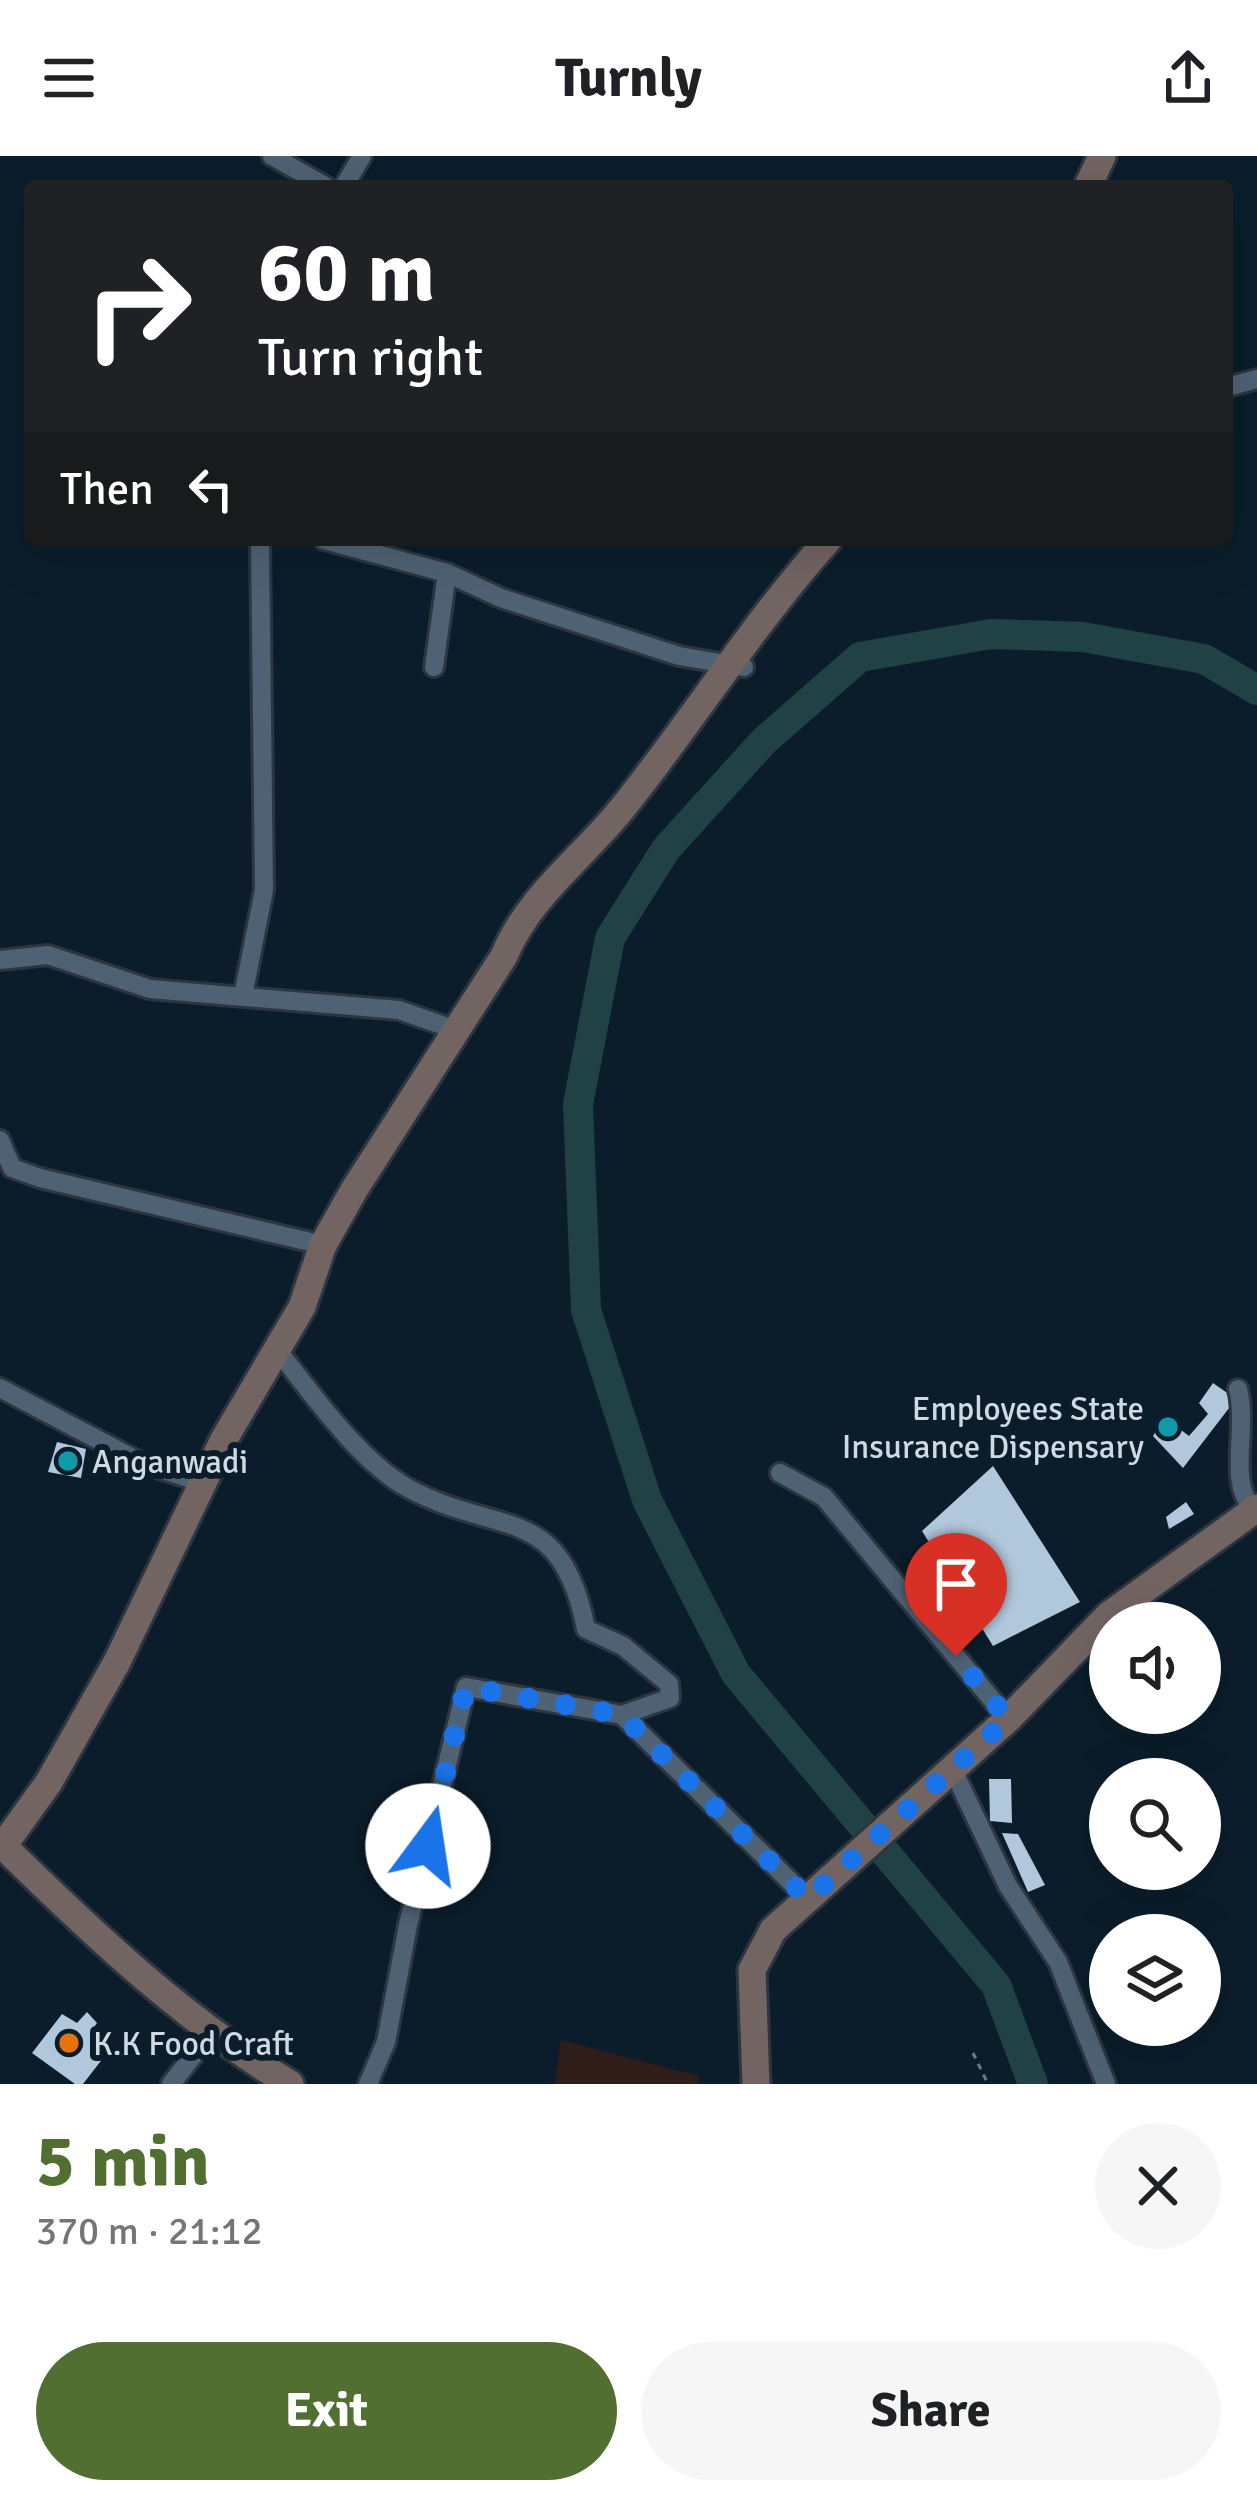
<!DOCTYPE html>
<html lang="en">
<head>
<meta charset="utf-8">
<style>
	body { margin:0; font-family:Signika,sans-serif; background:#f6f6f6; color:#202124; height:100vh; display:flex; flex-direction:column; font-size:45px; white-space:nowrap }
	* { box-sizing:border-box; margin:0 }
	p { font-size:39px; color:#757577 }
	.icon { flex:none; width:66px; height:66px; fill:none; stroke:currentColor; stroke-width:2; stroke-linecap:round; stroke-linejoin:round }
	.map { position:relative; height:1928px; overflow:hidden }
	.details { display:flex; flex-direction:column; background:#fff; flex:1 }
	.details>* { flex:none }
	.banner { position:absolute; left:24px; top:24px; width:1209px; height:366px; border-radius:12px; box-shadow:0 12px 48px #0002; background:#202124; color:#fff; overflow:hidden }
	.buttons { position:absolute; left:1089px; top:1446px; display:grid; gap:24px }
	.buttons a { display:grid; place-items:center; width:132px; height:132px; border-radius:50%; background:#fff; box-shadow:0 12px 48px #0002; font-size:60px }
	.pin { position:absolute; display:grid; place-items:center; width:102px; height:102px; color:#fff; margin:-123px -51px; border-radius:50% 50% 50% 0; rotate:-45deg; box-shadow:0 0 12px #0007 }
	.pin .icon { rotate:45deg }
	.me { position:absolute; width:132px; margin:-66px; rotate:14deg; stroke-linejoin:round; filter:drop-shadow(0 0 9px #0008) }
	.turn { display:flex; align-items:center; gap:42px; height:252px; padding:0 36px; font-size:54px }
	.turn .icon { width:156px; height:156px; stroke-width:2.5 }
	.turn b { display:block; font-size:84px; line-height:102px }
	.then { display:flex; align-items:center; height:114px; padding:0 36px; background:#0003; gap:24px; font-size:45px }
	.round { display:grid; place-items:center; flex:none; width:126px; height:126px; border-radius:63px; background:#f6f6f6 }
	.head { display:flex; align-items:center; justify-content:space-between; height:204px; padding:0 36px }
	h1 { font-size:72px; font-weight:700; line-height:90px; color:#526f32 }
	.action { display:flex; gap:24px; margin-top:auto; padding:24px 36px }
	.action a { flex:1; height:138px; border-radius:72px; background:#526f32; color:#fff; font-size:48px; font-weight:700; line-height:138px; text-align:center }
	.action a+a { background:#f6f6f6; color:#202124 }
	header { display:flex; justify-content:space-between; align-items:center; height:156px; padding:0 36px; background:#fff; font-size:54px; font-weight:700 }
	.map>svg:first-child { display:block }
	.education { fill:#2f1d19 }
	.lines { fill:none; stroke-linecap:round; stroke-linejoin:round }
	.river { stroke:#204244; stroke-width:30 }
	.building { fill:#b1c7db }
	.minor-casing { stroke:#2d3541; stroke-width:24 }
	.secondary-casing { stroke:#2d3541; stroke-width:33 }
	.path { stroke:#6b7a86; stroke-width:3; stroke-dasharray:6 6; stroke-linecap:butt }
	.minor { stroke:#4e6274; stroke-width:18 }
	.secondary { stroke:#726461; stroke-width:27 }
	.route { stroke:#1a73e8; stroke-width:21; stroke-dasharray:0 37.8 }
	.culture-dot { fill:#0f9aa8; stroke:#0b1d2b; stroke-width:4.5 }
	.food-dot { fill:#e8710a; stroke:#0b1d2b; stroke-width:4.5 }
	.labels { text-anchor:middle; stroke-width:12; stroke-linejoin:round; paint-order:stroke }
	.poi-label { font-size:33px; fill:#ced9e3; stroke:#0b1d2b; text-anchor:start }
</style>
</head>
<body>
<header><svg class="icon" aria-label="menu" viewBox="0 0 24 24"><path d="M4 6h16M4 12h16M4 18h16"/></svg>Turnly<svg class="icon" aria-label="share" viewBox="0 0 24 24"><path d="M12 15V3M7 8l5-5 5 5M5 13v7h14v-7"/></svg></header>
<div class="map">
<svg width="1257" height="1928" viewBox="0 0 1257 1928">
	<rect width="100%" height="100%" fill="#0b1d2b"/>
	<!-- education -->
	<polygon class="education" points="561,1884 699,1920 698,1928 555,1928"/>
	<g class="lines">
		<!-- river -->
		<polyline class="river" points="1033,1928 996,1829 736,1518 647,1344 586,1154 578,948 610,782 666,693 764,585 860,501 991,478 1083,481 1204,503 1257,534"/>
	</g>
	<!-- building -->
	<g class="building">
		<polygon points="1213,1227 1236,1243 1183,1312 1153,1280 1164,1261 1189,1280 1208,1258 1199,1247"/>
		<polygon points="57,1286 86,1293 81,1322 48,1316"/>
		<polygon points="993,1310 1080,1446 993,1490 922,1375"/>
		<polygon points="1186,1346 1194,1358 1169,1373 1166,1361"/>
		<polygon points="989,1623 1011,1623 1012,1667 990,1665"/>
		<polygon points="1002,1677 1018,1678 1045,1729 1028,1736"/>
		<polygon points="1110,1808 1110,1861 1106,1862 1089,1825"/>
		<polygon points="87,1856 97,1867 90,1877 107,1897 83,1928 75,1928 32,1897 62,1858 77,1867"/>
	</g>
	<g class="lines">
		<!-- minor casing -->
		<g class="minor-casing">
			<g id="minor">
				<polyline points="272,0 325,30"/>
				<polyline points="344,30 362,0"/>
				<polyline points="1227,231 1257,223"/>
				<polyline points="324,384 447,417 501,442 679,500 744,511"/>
				<polyline points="434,511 447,417"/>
				<polyline points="0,804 48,799 150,833 399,854 456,874"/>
				<polyline points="243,840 264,734 260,384"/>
				<polyline points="0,984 12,1012 40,1022 323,1089"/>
				<path d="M 279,1196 C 312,1238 359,1304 406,1331 C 498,1382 561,1344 586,1473 L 623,1490 L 669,1528 L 670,1542 L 622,1559"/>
				<polyline points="0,1232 142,1307 203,1327"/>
				<path d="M 1238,1233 C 1248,1272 1228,1327 1252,1351"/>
				<polyline points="780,1317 824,1341 1008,1563"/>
				<polyline points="953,1614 1008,1730 1058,1806 1106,1928"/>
				<polyline points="171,1928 211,1877"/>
				<polyline points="368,1928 386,1886 408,1769 466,1531 622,1559 808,1743"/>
			</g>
		</g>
		<!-- secondary casing -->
		<g class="secondary-casing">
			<g id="secondary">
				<polyline points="1088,30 1102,0"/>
				<path d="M 0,1687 C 92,1777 180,1861 290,1928"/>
				<path d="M 3,1690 L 49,1626 L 117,1506 L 223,1285 L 302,1151 L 323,1089 L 354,1034 L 504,800 C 529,739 585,700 625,649 C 695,561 753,468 828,384"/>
				<polyline points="756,1928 752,1814 773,1774 1008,1563 1109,1459 1257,1352"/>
			</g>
		</g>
		<!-- path -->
		<polyline class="path" points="973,1897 988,1928"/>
		<!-- minor -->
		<use href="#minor" class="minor"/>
		<!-- secondary -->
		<use href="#secondary" class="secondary"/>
	</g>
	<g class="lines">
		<!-- route -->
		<polyline class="route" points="428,1690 466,1531 622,1559 808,1743 1008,1563 956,1500"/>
	</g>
	<!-- markers -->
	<g class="culture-dot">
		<circle cx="1168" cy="1271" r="12"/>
		<circle cx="68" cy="1305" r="12"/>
	</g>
	<circle class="food-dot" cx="69" cy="1887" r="12"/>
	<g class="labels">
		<!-- poi labels -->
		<g class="poi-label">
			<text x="1144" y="1264" text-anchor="end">Employees State<tspan x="1144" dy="38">Insurance Dispensary</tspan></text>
			<text x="92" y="1317">Anganwadi</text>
			<text x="93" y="1899">K.K Food Craft</text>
		</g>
	</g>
</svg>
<div class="buttons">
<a><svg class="icon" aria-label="sound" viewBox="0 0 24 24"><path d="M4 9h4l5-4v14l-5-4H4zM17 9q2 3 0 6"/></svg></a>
<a><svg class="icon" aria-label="search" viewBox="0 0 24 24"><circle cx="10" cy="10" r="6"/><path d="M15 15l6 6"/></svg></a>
<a><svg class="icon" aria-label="layers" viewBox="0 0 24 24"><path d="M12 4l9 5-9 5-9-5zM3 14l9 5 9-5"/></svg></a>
</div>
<div class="pin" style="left:956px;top:1500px;background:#d93025"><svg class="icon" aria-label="arrive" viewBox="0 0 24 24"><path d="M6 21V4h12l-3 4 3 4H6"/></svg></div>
<svg class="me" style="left:428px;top:1690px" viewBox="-20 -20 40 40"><circle r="19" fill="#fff"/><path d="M0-13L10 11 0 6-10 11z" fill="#1a73e8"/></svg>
<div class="banner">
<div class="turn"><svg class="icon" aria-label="right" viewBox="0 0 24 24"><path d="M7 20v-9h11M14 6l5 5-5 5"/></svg><div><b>60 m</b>Turn right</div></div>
<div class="then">Then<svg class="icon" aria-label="left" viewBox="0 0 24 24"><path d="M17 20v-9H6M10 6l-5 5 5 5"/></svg></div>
</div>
</div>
<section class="details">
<div class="head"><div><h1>5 min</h1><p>370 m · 21:12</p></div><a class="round"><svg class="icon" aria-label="close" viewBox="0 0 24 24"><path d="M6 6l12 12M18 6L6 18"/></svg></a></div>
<div class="action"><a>Exit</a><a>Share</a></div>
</section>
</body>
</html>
